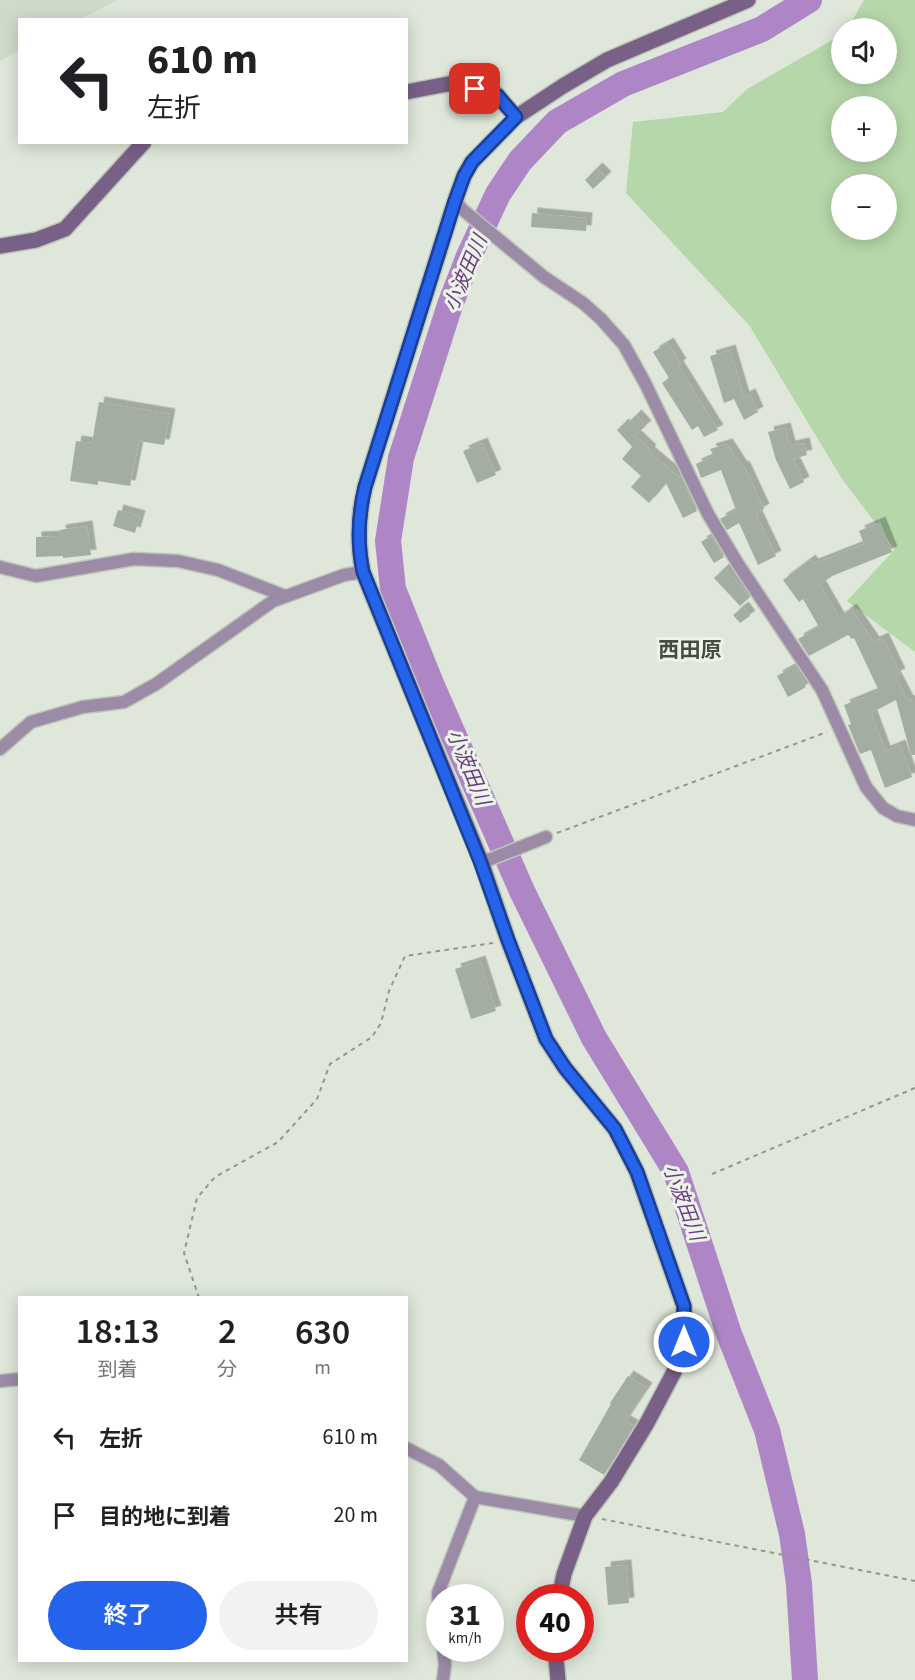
<!DOCTYPE html>
<html lang="ja">
<head>
<meta charset="utf-8">
<style>
	body { margin:0; font-family:"Source Sans 3","Noto Sans JP",sans-serif; background:#f2f2f2; color:#202124; height:100vh; display:flex; flex-direction:column; font-size:22px; white-space:nowrap }
	* { box-sizing:border-box; margin:0 }
	p { font-size:20px; color:#757577 }
	.icon { flex:none; width:33px; height:33px; fill:none; stroke:currentColor; stroke-width:2; stroke-linecap:round; stroke-linejoin:round }
	.map { position:relative; flex:1; overflow:hidden }
	.drawer { position:absolute; left:18px; top:1296px; width:390px; height:366px; display:flex; flex-direction:column; background:#fff; border-radius:0px; box-shadow:0 3px 15px #0003 }
	.drawer>* { flex:none }
	.top-card { position:absolute; left:18px; top:18px; width:390px; height:126px; border-radius:0px; box-shadow:0 3px 15px #0003; background:#fff; color:#202124; overflow:hidden }
	.tools { position:absolute; left:831px; top:18px; display:grid; gap:12px }
	.tools a { display:grid; place-items:center; width:66px; height:66px; border-radius:50%; background:#fff; box-shadow:0 3px 15px #0003; font-size:30px }
	.speed { position:absolute; left:426px; top:1584px; display:flex; gap:12px; font-size:30px; font-weight:700; text-align:center }
	.speed>* { display:grid; place-content:center; width:78px; height:78px; border-radius:50%; background:#fff; box-shadow:0 3px 15px #0003; line-height:1 }
	.speed small { font-size:15px; font-weight:400 }
	.speed .limit { border:9px solid #d22; background:#fff; color:#111 }
	.pin { position:absolute; display:grid; place-items:center; width:51px; height:51px; color:#fff; margin:-26px; border-radius:12px; box-shadow:0 3px 9px #0006 }
	.me { position:absolute; width:66px; margin:-33px; rotate:0deg; stroke-linejoin:round; filter:drop-shadow(0 0 4px #0008) }
	.turn { display:flex; align-items:center; gap:21px; height:126px; padding:0 30px; font-size:27px }
	.turn .icon { width:78px; height:78px; stroke-width:2.5 }
	.turn b { display:block; font-size:42px; line-height:51px }
	.eta { display:flex; justify-content:space-evenly; align-items:center; height:102px; text-align:center }
	.eta b { font-size:36px; font-weight:600; line-height:42px }
	.action { display:flex; gap:12px; margin-top:auto; padding:12px 30px }
	.action a { flex:1; height:69px; border-radius:36px; background:#2563eb; color:#fff; font-size:24px; font-weight:600; line-height:69px; text-align:center }
	.action a+a { background:#f2f2f2; color:#202124 }
	ul { padding:0; list-style:none }
	li { display:flex; align-items:center; gap:18px; height:78px; padding:0 30px }
	li div { flex:1 }
	li b { display:block; font-size:22px }
	li em { font-style:normal }
	.map>svg:first-child { display:block }
	.built { fill:#cfdbc9 }
	.green { fill:#b6d7a9; fill-rule:evenodd }
	.lines { fill:none; stroke-linecap:round; stroke-linejoin:round }
	.river { stroke:#ae86c5; stroke-width:26 }
	.building { fill:#a4ada1; filter:url(#shadow) }
	.street-casing { stroke:#bdc5b9; stroke-width:15 }
	.secondary-casing { stroke:#bdc5b9; stroke-width:18 }
	.path { stroke:#91988e; stroke-width:2; stroke-dasharray:4.5 4.5; stroke-linecap:butt }
	.street { stroke:#9c8ba6; stroke-width:12 }
	.secondary { stroke:#796087; stroke-width:15 }
	.route-casing { stroke:#184099; stroke-width:15 }
	.route { stroke:#2563eb; stroke-width:10 }
	.labels { text-anchor:middle; stroke-width:6; stroke-linejoin:round; paint-order:stroke }
	.water-label { font-size:20px; font-style:italic; fill:#6c3a87; stroke:#ebf4e7 }
	.quarter-label { font-size:21px; font-weight:bold; fill:#454c42; stroke:#ebf4e7 }
</style>
</head>
<body>
<div class="map">
<svg width="915" height="1680" viewBox="0 0 915 1680">
	<defs>
		<filter id="shadow"><feDropShadow dx="5.5" dy="-5.5" stdDeviation="0" flood-color="#0004"/></filter>
	</defs>
	<rect width="100%" height="100%" fill="#dee7da"/>
	<!-- built -->
	<polygon class="built" points="0,0 118,0 80,19 20,20 19,51 0,61"/>
	<!-- green -->
	<path class="green" d="M 864,0 L 915,0 L 915,652 L 847,601 L 895,549 L 842,479 L 749,325 L 626,193 L 633,122 L 723,112 L 747,89 L 841,35 L 842,74 L 886,74 L 886,28 L 848,28 ZM 842,106 L 886,106 L 886,152 L 842,152 ZM 842,184 L 886,184 L 886,230 L 842,230 Z"/>
	<g class="lines">
		<!-- river -->
		<polyline class="river" points="805,1680 799,1584 792,1534 767,1430 729,1334 676,1172 594,1038 522,891 432,686 393,589 388,541 401,458 450,305 469,256 498,194 520,161 557,122 623,84 762,29 809,0"/>
	</g>
	<!-- building -->
	<g class="building">
		<polygon points="597,168 606,177 593,189 585,180"/>
		<polygon points="532,213 587,218 586,231 531,227"/>
		<polygon points="668,343 681,364 678,366 718,430 704,437 698,426 692,430 662,383 669,378 653,352"/>
		<polygon points="730,350 744,397 750,394 758,412 744,420 734,399 724,403 710,356"/>
		<polygon points="99,402 170,414 164,445 139,441 130,486 98,481 98,485 70,481 76,441 92,443"/>
		<polygon points="636,415 646,426 635,435 651,450 649,452 679,477 681,476 697,511 683,518 666,483 649,503 631,487 641,476 622,459 632,447 617,430 623,424 625,426"/>
		<polygon points="785,428 790,446 804,443 807,455 793,459 804,482 790,489 776,460 768,432"/>
		<polygon points="482,443 496,475 477,483 463,451"/>
		<polygon points="727,444 742,467 744,466 764,509 756,514 776,556 758,565 739,523 727,530 720,519 736,510 721,470 701,478 696,464 714,456 710,449"/>
		<polygon points="118,510 140,516 135,533 113,526"/>
		<polygon points="880,522 892,552 832,576 820,585 839,618 851,609 874,642 883,638 900,674 895,676 908,701 915,700 915,755 911,755 896,700 871,713 885,751 900,745 912,777 885,788 871,750 860,754 848,725 851,724 844,705 879,691 854,638 852,639 848,635 809,656 798,639 819,627 803,599 799,602 783,580 810,560 813,564 864,544 859,531"/>
		<polygon points="87,526 91,555 63,558 63,556 36,557 36,537 61,536 60,530"/>
		<polygon points="711,536 724,557 714,563 701,542"/>
		<polygon points="725,568 750,597 740,606 714,578"/>
		<polygon points="743,607 750,616 740,623 733,615"/>
		<polygon points="795,666 806,687 788,697 777,676"/>
		<polygon points="480,961 496,1011 471,1019 455,969"/>
		<polygon points="628,1376 647,1388 625,1421 634,1426 604,1475 579,1460 611,1404 610,1403"/>
		<polygon points="626,1565 629,1603 608,1605 605,1567"/>
	</g>
	<g class="lines">
		<!-- street casing -->
		<g class="street-casing">
			<g id="street">
				<polyline points="455,201 463,210 544,277 583,303 601,319 624,345 645,383 708,514 738,564 822,690 866,787 883,808 897,816 915,820"/>
				<polyline points="0,567 36,576 134,559 178,561 218,570 285,596"/>
				<polyline points="0,749 31,722 83,707 124,702 156,684 273,601 344,575 363,572"/>
				<polyline points="481,861 491,859 546,837"/>
				<polyline points="0,1381 20,1379"/>
				<polyline points="406,1448 439,1465 475,1497 585,1516"/>
				<polyline points="440,1620 438,1593 475,1497"/>
				<polyline points="443,1680 445,1665 443,1648"/>
			</g>
		</g>
		<!-- secondary casing -->
		<g class="secondary-casing">
			<g id="secondary">
				<polyline points="406,92 453,83 497,95 516,117"/>
				<polyline points="0,246 36,240 65,229 144,142"/>
				<path d="M 559,1598 L 564,1574 L 585,1516 L 611,1482 L 647,1423 L 674,1372 L 684,1343 L 684,1306 L 637,1172 L 615,1129 L 565,1068 L 546,1039 L 508,940 L 481,861 L 363,572 C 357,543 358,516 365,487 L 455,201 L 464,176 L 472,162 L 516,117 L 563,86 L 607,60 L 748,0"/>
				<polyline points="555,1648 558,1680"/>
			</g>
		</g>
		<!-- path -->
		<g class="path">
			<polyline points="557,833 827,732"/>
			<polyline points="712,1174 915,1088"/>
			<polyline points="199,1298 184,1253 197,1198 215,1177 278,1142 317,1099 330,1064 372,1037 381,1023 389,991 405,956 493,943"/>
			<polyline points="602,1519 915,1581"/>
		</g>
		<!-- street -->
		<use href="#street" class="street"/>
		<!-- secondary -->
		<use href="#secondary" class="secondary"/>
	</g>
	<g class="lines">
		<!-- route casing -->
		<g class="route-casing">
			<path id="route" d="M 475,89 L 497,95 L 516,117 L 472,162 L 464,176 L 455,201 L 365,487 C 358,516 357,543 363,572 L 480,861 L 508,940 L 546,1039 L 565,1068 L 615,1129 L 637,1172 L 684,1306 L 684,1342"/>
		</g>
		<!-- route -->
		<use href="#route" class="route"/>
	</g>
	<g class="labels">
		<!-- water labels -->
		<g class="water-label">
			<text transform="translate(465 273) rotate(-67)" y="7">小波田川</text>
			<text transform="translate(469 767) rotate(67)" y="7">小波田川</text>
			<text transform="translate(684 1202) rotate(69)" y="7">小波田川</text>
		</g>
		<!-- quarter labels -->
		<g class="quarter-label">
			<text x="690" y="657">西田原</text>
		</g>
	</g>
</svg>
<div class="tools">
<a><svg class="icon" aria-label="sound" viewBox="0 0 24 24"><path d="M4 9h4l5-4v14l-5-4H4zM17 9q2 3 0 6"/></svg></a>
<a>+</a>
<a>−</a>
</div>
<div class="speed"><div>31<small>km/h</small></div><div class="limit">40</div></div>
<div class="pin" style="left:475px;top:89px;background:#d93025"><svg class="icon" aria-label="arrive" viewBox="0 0 24 24"><path d="M6 21V4h12l-3 4 3 4H6"/></svg></div>
<svg class="me" style="left:684px;top:1342px" viewBox="-20 -20 40 40"><circle r="17" fill="#2563eb" stroke="#fff" stroke-width="3"/><path d="M0-11L8 9 0 5-8 9z" fill="#fff"/></svg>
<div class="top-card">
<div class="turn"><svg class="icon" aria-label="left" viewBox="0 0 24 24"><path d="M17 20v-9H6M10 6l-5 5 5 5"/></svg><div><b>610 m</b>左折</div></div>
</div>
<section class="drawer">
<div class="eta">
<div><b>18:13</b><p>到着</p></div>
<div><b>2</b><p>分</p></div>
<div><b>630</b><p>m</p></div>
</div>
<ul>
<li><svg class="icon" aria-label="left" viewBox="0 0 24 24"><path d="M17 20v-9H6M10 6l-5 5 5 5"/></svg><div><b>左折</b></div><em>610 m</em></li>
<li><svg class="icon" aria-label="arrive" viewBox="0 0 24 24"><path d="M6 21V4h12l-3 4 3 4H6"/></svg><div><b>目的地に到着</b></div><em>20 m</em></li>
</ul>
<div class="action"><a>終了</a><a>共有</a></div>
</section>
</div>
</body>
</html>
